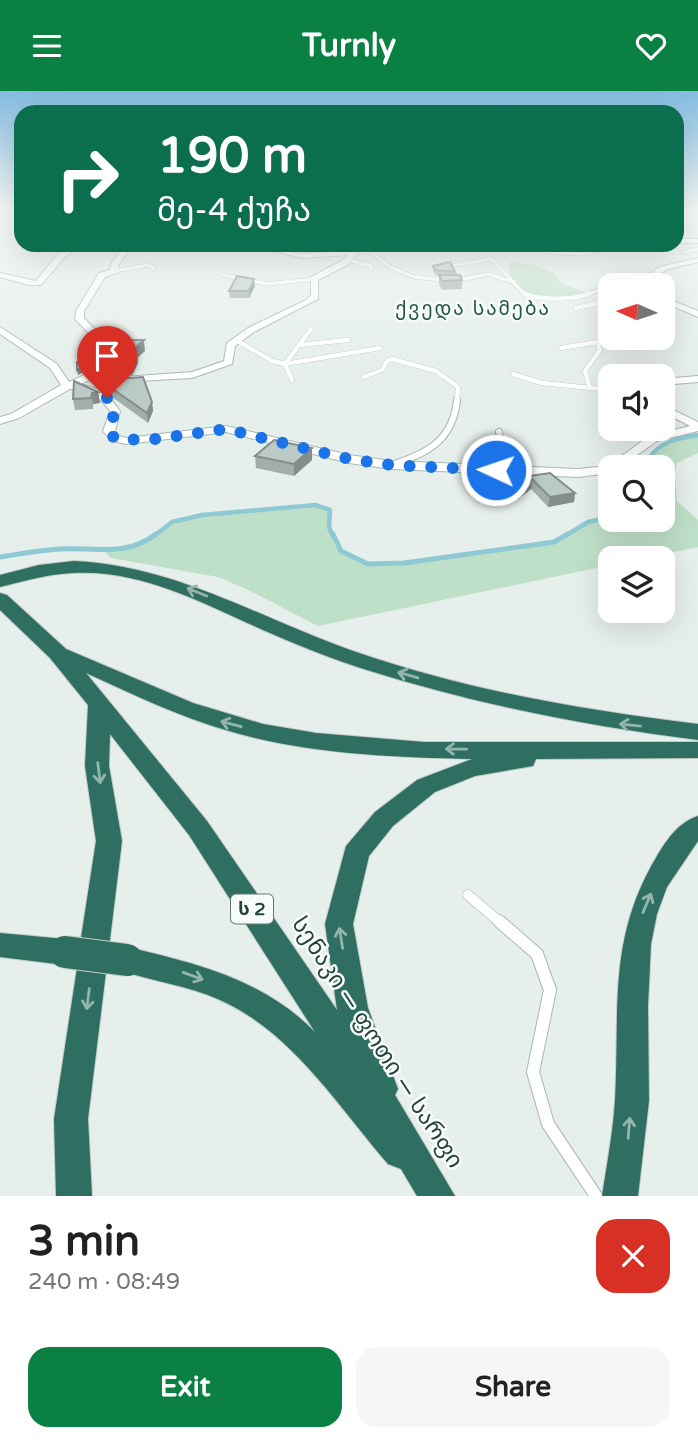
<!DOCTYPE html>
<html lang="en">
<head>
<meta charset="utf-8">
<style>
	body { margin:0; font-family:"Varela Round","Noto Sans Georgian",sans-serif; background:#f6f6f6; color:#222; height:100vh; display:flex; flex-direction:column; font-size:26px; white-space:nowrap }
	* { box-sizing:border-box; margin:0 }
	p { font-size:23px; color:#767676 }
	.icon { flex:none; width:38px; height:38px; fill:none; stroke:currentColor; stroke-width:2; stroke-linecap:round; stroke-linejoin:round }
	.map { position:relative; height:1105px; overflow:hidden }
	.panel { display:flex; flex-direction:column; background:#fff; flex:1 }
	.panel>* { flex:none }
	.top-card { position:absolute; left:14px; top:14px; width:670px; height:147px; border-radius:21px; box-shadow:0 7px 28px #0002; background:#0b6e4f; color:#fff; overflow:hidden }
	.needle { width:46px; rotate:273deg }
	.buttons { position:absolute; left:598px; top:182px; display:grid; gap:14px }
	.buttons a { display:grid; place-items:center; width:77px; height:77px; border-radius:14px; background:#fff; box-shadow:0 7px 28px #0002; font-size:35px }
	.pin { position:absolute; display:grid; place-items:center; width:60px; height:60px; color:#fff; margin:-72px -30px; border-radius:50% 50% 50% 0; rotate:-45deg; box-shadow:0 0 7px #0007 }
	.pin .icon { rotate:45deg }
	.me { position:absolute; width:77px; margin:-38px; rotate:273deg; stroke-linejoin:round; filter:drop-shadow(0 0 5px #0008) }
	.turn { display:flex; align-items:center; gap:24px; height:147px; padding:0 28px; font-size:32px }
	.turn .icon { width:91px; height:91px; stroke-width:2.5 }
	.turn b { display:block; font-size:49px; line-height:60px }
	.round { display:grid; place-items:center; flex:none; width:74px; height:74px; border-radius:21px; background:#f6f6f6 }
	.summary { display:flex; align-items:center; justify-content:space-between; height:119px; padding:0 28px }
	h1 { font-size:42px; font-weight:700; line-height:52px }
	.action { display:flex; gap:14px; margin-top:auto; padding:14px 28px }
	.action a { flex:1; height:80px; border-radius:21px; background:#0b8043; color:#fff; font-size:28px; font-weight:700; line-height:80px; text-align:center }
	.action a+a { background:#f6f6f6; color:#222 }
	header { display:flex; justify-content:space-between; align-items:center; height:91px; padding:0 28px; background:#0b8043; color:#fff; font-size:32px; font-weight:700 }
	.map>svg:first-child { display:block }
	.green { fill:#bfe0c8 }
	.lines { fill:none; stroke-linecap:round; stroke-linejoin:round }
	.stream-far1 { stroke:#8ec9d4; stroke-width:4.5 }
	.stream { stroke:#8ec9d4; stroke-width:5 }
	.lane-far4-casing { stroke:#a8b8b2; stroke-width:4.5 }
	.lane-far3-casing { stroke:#a8b8b2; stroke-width:5 }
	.lane-far2-casing { stroke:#a8b8b2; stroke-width:8 }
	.lane-far1-casing { stroke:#a8b8b2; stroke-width:11 }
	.lane-casing { stroke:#a8b8b2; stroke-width:14 }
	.street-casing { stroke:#a8b8b2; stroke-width:2 }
	.highway-casing { stroke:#c2cac8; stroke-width:2 }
	.lane-far4 { stroke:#fff; stroke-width:3.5 }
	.lane-far3 { stroke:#fff; stroke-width:4.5 }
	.lane-far2 { stroke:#fff; stroke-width:6 }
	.lane-far1 { stroke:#fff; stroke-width:10 }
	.lane { stroke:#fff; stroke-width:12 }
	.street { fill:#fff; fill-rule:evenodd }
	.highway { fill:#2f6f62; fill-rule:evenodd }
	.highway-bridge-casing { stroke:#c2cac8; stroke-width:34; stroke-linecap:butt }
	.highway-bridge { stroke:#2f6f62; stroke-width:32 }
	.wall { fill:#a1aea9 }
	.shaded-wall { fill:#838d89 }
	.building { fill:#bbcac4; stroke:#838d89; stroke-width:2 }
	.oneway { stroke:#93b5ae }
	.route { stroke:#1a73e8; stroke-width:12; stroke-dasharray:0 21.6 }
	.labels { text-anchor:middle; stroke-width:5; stroke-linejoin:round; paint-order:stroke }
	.shield { fill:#f7fbf9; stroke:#637a73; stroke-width:2 }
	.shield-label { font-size:18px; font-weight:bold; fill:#24423a }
	.far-quarter-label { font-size:19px; letter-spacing:2px; fill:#1f5548; stroke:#f7fbf9 }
	.near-street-label { font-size:23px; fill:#24423a; stroke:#f7fbf9 }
</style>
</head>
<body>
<header><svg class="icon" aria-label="menu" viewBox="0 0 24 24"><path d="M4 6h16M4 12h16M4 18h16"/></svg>Turnly<svg class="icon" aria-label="heart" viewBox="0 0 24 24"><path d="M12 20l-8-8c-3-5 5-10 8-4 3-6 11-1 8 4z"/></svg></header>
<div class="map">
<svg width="698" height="1105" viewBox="0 0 698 1105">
	<rect width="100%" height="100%" fill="#e6efeb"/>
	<!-- green -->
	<g class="green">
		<polygon points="509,171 530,173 553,181 562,193 585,201 568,205 526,204 510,184"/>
		<path d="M 698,344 L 698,362 L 677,372 L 675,384 L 677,410 L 698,429 L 698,456 L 645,467 L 611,467 L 611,474 L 318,535 L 246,498 L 218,486 L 111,467 L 104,460 L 131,457 L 149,449 L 172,431 L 202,424 L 315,414 L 330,419 L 329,436 L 341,459 L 368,473 L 404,472 L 554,451 C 576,442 583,430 606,426 L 611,429 L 663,429 L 663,376 L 651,376 L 649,367 C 660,348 678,347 698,344 Z"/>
	</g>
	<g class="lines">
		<!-- stream-far1 -->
		<g class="stream-far1">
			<path d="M 651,376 L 649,367 C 661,350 678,347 698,344"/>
			<polyline points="663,401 663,418"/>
			<polyline points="632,429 636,429"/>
			<polyline points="154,445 172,431 202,424 315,414 330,419 329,436 333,445"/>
			<polyline points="565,445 588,431 611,426"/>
		</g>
		<!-- stream -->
		<g class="stream">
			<polyline points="333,443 341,460 368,473 404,472 554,451 568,443"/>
			<path d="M 0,466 C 20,463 40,459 60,458 C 94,456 127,466 156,443"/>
		</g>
		<!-- lane-far4 casing -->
		<g class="lane-far4-casing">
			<g id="lane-far4">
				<polyline points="0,144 21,137"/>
				<polyline points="540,160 581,163 608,157"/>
				<polyline points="354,161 370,160 390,176 414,186 454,190 488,183 514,191"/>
				<polyline points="685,161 698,158"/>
				<polyline points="348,169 371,175 371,179"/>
				<polyline points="455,174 492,168 525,204"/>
				<polyline points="114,180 149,174 154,178"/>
				<polyline points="223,184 267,193 314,188"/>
				<polyline points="587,204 601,198"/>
				<polyline points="601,204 600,194 604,190 657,183"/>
			</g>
		</g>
		<!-- lane-far3 casing -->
		<g class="lane-far3-casing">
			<g id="lane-far3">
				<path d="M 523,202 C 538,210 576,209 591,202"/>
				<polyline points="576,217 602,211 601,202"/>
				<polyline points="236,249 272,270 285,273 311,238"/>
				<polyline points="300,254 348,249"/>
				<polyline points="561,257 598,251 600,259 585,280 590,297"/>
				<polyline points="513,283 542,292 611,299"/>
				<polyline points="364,286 382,279 387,270 392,268 436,280 458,296 457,310"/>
				<polyline points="292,289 285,273 380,257"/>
			</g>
		</g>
		<!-- lane-far2 casing -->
		<g class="lane-far2-casing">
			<g id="lane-far2">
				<path d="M 394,373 C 429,362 453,348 457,309"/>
				<polyline points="496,379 502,354 499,341"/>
			</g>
		</g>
		<!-- lane-far1 casing -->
		<g class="lane-far1-casing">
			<polyline id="lane-far1" points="468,804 501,832"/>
		</g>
		<!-- lane casing -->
		<g class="lane-casing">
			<polyline id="lane" points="499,830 537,863 550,899 533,981 548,1033 596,1105"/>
		</g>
		<!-- street casing -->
		<g class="street-casing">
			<g id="street">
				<rect x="677" y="148" width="21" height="4"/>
				<polygon points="72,154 81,154 65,166 41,194 29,194 0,186 0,182 36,190 59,162"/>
				<path d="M 126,154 L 134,154 L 120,171 L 117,182 L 105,186 L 84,220 L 84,227 L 108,252 L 114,264 C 108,280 95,287 80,293 C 100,297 109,304 120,320 L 115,340 L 119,345 L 127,347 L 226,335 L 349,364 L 391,370 L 578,378 L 608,375 L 649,345 L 690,335 L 663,321 L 663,314 L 698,331 L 698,340 L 657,350 L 620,376 L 611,376 L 611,382 L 578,386 L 391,378 L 349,372 L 226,341 L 127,353 C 115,351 111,350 103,340 L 110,320 C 99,304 88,300 70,298 L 19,327 L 0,333 L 0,326 L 11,323 L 61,294 L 50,277 L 0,243 L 0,236 L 57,273 L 69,291 C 83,285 98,279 104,264 L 101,255 L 75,228 L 76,220 L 99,182 L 110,179 L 112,171 Z"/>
				<polygon points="250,154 264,154 302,163 354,159 358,161 349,173 318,189 318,208 254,241 235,255 232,273 192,287 120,291 119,289 124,286 192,281 224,270 227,252 248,237 304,210 311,205 311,186 343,169 348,164 302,167"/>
				<polygon points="604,154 635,154 608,159"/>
				<path d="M 698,167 L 698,171 C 688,174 674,175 665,180 C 646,189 649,195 624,194 L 647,186 L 659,176 Z"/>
				<polygon points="663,206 698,220 698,226 663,211"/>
				<polygon points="698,285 698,291 663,294 663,288"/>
			</g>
		</g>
		<!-- highway casing -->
		<g class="highway-casing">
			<g id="highway">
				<path d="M 74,470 C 178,475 260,528 356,561 C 466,599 582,619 698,633 L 698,649 C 586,635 475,613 367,579 C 332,568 297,554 263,539 C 203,512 140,478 73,482 C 48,483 24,490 0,496 L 0,484 L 39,474 Z"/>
				<path d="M 0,502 L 7,504 L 66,558 L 193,612 L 263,633 L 316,642 L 424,651 L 698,651 L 698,667 L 536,668 L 533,675 L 475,685 L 435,701 L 393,735 L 369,765 L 353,833 L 368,917 L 398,998 L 395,1004 L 455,1105 L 417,1105 L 401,1078 L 388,1073 C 338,1015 292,941 220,909 C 187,894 150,890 116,878 L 112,869 L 116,860 L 127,856 C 196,872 264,889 315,941 L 189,744 L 110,643 L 109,675 L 122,750 L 88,1028 L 92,1105 L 56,1105 L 54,1028 L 79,864 L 75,870 L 65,874 L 0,866 L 0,842 L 65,848 L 75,852 L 79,860 L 96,750 L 85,675 L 88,614 L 50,567 L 0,519 ZM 86,582 C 133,603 179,626 229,640 C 307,663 391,666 472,668 L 417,689 L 375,721 L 346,755 L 325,833 L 337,919 L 207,730 Z"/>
				<path d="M 698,725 L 698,750 L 667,796 L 657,823 L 651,853 L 648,915 L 649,1010 L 638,1105 L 602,1105 C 607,1073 613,1041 615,1009 C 620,918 607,848 657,765 C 667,748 679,731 698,725 Z"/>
			</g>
		</g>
		<!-- lane-far4 -->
		<use href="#lane-far4" class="lane-far4"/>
		<!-- lane-far3 -->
		<use href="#lane-far3" class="lane-far3"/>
		<!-- lane-far2 -->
		<use href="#lane-far2" class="lane-far2"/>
		<!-- lane-far1 -->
		<use href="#lane-far1" class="lane-far1"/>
		<!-- lane -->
		<use href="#lane" class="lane"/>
		<!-- street -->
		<use href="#street" class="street"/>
		<!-- highway -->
		<use href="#highway" class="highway"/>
		<!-- highway-bridge casing -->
		<g class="highway-bridge-casing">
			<polyline id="highway-bridge" points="65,861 127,869"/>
		</g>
		<!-- highway-bridge -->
		<use href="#highway-bridge" class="highway-bridge"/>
	</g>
	<!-- wall -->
	<g class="wall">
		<polygon points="95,154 114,154 115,160 103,161"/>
		<polygon points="227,154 249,154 249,156 227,155"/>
		<polygon points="275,154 292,154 289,157"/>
		<polygon points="433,175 455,181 455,184 462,189 462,198 442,199 439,193 439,184 435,184 433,180"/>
		<polygon points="255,195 249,207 230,207 229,200"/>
		<polygon points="145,260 138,266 138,272 132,285 99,287 98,276"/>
		<polygon points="100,289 152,311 153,320 148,332 101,298"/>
		<polygon points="98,301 100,312 93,313 93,318 75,319 73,308"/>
		<polygon points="312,357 312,369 294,385 256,377 255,365"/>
		<polygon points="516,380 575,402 574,411 548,416 531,398 518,408 499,401 500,392"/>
	</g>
	<!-- shaded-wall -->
	<g class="shaded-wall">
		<polygon points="102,154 114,154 115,160 103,161"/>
		<polygon points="254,188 255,195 249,207 249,200"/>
		<polygon points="144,249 145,260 138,266 138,272 132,285 129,262"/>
		<polygon points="90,271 91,277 78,284 77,279"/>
		<polygon points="98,301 100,312 93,313 93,318 92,302"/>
		<polygon points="152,311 153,320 148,332 147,322"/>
		<polygon points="312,357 312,369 294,385 294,373"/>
		<polygon points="532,388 531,398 518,408 519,398"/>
		<polygon points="575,402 574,411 548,416 550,406"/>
	</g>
	<!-- building -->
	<g class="building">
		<polygon points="450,171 455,181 435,179 433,175"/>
		<polygon points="439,184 460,184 462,189 442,190"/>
		<polygon points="237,185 254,188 249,200 229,200"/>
		<polygon points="119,249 144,249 129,262 137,261 131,274 98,276 109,266"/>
		<polygon points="77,271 90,271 77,279"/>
		<polygon points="143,286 152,311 147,322 100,289"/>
		<polygon points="74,290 98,301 92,302 91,307 73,308"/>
		<polygon points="274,349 312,357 294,373 255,365"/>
		<polygon points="516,380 529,385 550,382 575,402 550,406 532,388 519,398 500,392"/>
	</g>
	<!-- one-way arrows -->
	<defs><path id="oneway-shaft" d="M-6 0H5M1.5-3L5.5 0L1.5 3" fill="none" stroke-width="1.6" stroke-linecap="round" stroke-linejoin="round" transform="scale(1.75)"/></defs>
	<g class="oneway">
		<use href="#oneway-shaft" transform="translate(197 501) rotate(-158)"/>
		<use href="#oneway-shaft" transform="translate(408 584) rotate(-164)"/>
		<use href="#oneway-shaft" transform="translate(231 633) rotate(-165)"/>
		<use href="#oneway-shaft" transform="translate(630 634) rotate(-174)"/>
		<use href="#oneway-shaft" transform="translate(456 658) rotate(-179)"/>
		<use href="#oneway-shaft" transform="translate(99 682) rotate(83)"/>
		<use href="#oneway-shaft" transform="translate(647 812) rotate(-67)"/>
		<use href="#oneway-shaft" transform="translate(341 847) rotate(-99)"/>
		<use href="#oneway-shaft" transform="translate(193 885) rotate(20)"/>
		<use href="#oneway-shaft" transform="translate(88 908) rotate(97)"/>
		<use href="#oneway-shaft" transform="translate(629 1037) rotate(-85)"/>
	</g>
	<!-- sky -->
	<linearGradient id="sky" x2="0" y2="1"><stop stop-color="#84bce0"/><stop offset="0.43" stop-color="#f4f8f6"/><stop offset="1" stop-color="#f4f8f6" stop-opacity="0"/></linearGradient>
	<rect width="698" height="274" fill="url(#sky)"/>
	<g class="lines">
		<!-- route -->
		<polyline class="route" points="107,307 115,320 109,340 115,348 148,349 226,338 349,368 391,374 496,379"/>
	</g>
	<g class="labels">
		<!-- shield labels -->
		<rect class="shield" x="231" y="803.5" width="42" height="29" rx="5"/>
		<g class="shield-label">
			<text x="252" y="824">ს 2</text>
		</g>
		<!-- far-quarter labels -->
		<g class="far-quarter-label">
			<text x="473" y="224">ქვედა სამება</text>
		</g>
		<!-- near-street labels -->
		<g class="near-street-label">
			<text transform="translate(378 951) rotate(57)" y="8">სენაკი — ფოთი — სარფი</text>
		</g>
	</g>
</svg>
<div class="buttons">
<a><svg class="needle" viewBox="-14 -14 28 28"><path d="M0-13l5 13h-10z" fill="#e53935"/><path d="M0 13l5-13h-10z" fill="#767676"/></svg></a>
<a><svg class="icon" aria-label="sound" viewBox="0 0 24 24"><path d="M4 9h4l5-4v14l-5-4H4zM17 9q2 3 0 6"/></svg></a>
<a><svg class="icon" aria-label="search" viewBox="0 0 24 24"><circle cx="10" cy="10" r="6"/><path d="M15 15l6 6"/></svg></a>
<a><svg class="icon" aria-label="layers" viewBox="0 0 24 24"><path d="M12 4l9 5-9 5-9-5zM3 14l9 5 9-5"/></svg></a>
</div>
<div class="pin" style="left:107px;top:307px;background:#d93025"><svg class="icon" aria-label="arrive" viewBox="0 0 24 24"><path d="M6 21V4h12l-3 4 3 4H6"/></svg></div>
<svg class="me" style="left:496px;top:379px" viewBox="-20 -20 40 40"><circle r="17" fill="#1a73e8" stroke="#fff" stroke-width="3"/><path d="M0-11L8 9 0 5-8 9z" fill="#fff"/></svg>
<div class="top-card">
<div class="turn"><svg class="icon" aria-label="right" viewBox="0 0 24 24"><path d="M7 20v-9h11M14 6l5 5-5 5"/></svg><div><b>190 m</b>მე-4 ქუჩა</div></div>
</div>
</div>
<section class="panel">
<div class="summary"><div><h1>3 min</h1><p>240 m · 08:49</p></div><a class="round" style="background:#d93025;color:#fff"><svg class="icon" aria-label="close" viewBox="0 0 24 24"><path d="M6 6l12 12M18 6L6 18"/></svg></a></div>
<div class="action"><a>Exit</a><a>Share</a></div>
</section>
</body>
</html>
